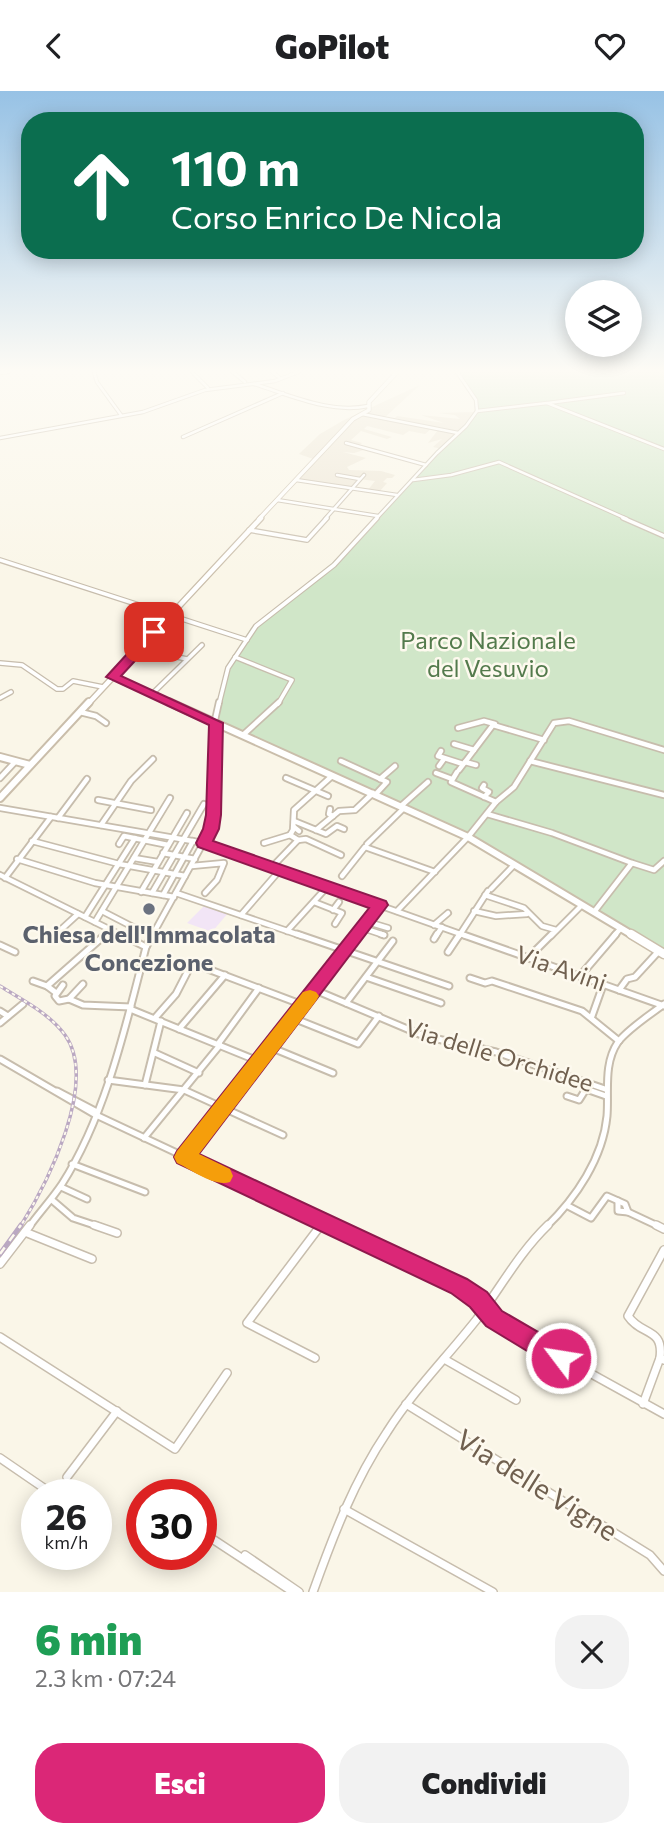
<!DOCTYPE html>
<html lang="it">
<head>
<meta charset="utf-8">
<style>
	body { margin:0; font-family:Commissioner,sans-serif; background:#f2f2f2; color:#202124; height:100vh; display:flex; flex-direction:column; font-size:26px; white-space:nowrap }
	* { box-sizing:border-box; margin:0 }
	p { font-size:23px; color:#757577 }
	.icon { flex:none; width:38px; height:38px; fill:none; stroke:currentColor; stroke-width:2; stroke-linecap:round; stroke-linejoin:round }
	.map { position:relative; height:1501px; overflow:hidden }
	.drawer { display:flex; flex-direction:column; background:#fff; flex:1 }
	.drawer>* { flex:none }
	.top-card { position:absolute; left:21px; top:21px; width:623px; height:147px; border-radius:28px; box-shadow:0 4px 18px #0003; background:#0b6e4f; color:#fff; overflow:hidden }
	.tools { position:absolute; left:565px; top:189px; display:grid; gap:14px }
	.tools a { display:grid; place-items:center; width:77px; height:77px; border-radius:50%; background:#fff; box-shadow:0 4px 18px #0003; font-size:35px }
	.speed { position:absolute; left:21px; top:1388px; display:flex; gap:14px; font-size:35px; font-weight:700; text-align:center }
	.speed>* { display:grid; place-content:center; width:91px; height:91px; border-radius:50%; background:#fff; box-shadow:0 4px 18px #0003; line-height:1 }
	.speed small { font-size:18px; font-weight:400 }
	.speed .limit { border:10px solid #d22; background:#fff; color:#111 }
	.pin { position:absolute; display:grid; place-items:center; width:60px; height:60px; color:#fff; margin:-30px; border-radius:14px; box-shadow:0 4px 10px #0006 }
	.me { position:absolute; width:77px; margin:-38px; rotate:301deg; stroke-linejoin:round; filter:drop-shadow(0 0 5px #0008) }
	.turn { display:flex; align-items:center; gap:24px; height:147px; padding:0 35px; font-size:32px }
	.turn .icon { width:91px; height:91px; stroke-width:2.5 }
	.turn b { display:block; font-size:49px; line-height:60px }
	.round { display:grid; place-items:center; flex:none; width:74px; height:74px; border-radius:28px; background:#f2f2f2 }
	.summary { display:flex; align-items:center; justify-content:space-between; height:119px; padding:0 35px }
	h1 { font-size:42px; font-weight:800; line-height:52px; color:#1e9e55 }
	.action { display:flex; gap:14px; margin-top:auto; padding:14px 35px }
	.action a { flex:1; height:80px; border-radius:28px; background:#db2777; color:#fff; font-size:28px; font-weight:800; line-height:80px; text-align:center }
	.action a+a { background:#f2f2f2; color:#202124 }
	header { display:flex; justify-content:space-between; align-items:center; height:91px; padding:0 35px; background:#fff; font-size:32px; font-weight:800 }
	.map>svg:first-child { display:block }
	.residential { fill:#ede6d5 }
	.education { fill:#f2e5f6 }
	.green { fill:#d0e6c8 }
	.lines { fill:none; stroke-linecap:round; stroke-linejoin:round }
	.street-far4-casing { stroke:#c7bdad; stroke-width:4.5 }
	.street-far3-casing { stroke:#c7bdad; stroke-width:6 }
	.street-far2-casing { stroke:#c7bdad; stroke-width:8 }
	.street-far1-casing { stroke:#c7bdad; stroke-width:9 }
	.street-casing { stroke:#c7bdad; stroke-width:10 }
	.secondary-far3-casing { stroke:#cabeab; stroke-width:5 }
	.secondary-far2-casing { stroke:#cabeab; stroke-width:7 }
	.secondary-far1-casing { stroke:#cabeab; stroke-width:10 }
	.secondary-casing { stroke:#cabeab; stroke-width:11 }
	.street-far4 { stroke:#fff; stroke-width:2.5 }
	.street-far3 { stroke:#fff; stroke-width:3.5 }
	.street-far2 { stroke:#fff; stroke-width:4.5 }
	.street-far1 { stroke:#fff; stroke-width:5 }
	.street { stroke:#fff; stroke-width:7 }
	.secondary-far3 { stroke:#fff; stroke-width:3.5 }
	.secondary-far2 { stroke:#fff; stroke-width:4.5 }
	.secondary-far1 { stroke:#fff; stroke-width:6 }
	.secondary { stroke:#fff; stroke-width:8 }
	.rail-far1-casing { stroke:#baa8c2; stroke-width:3.5 }
	.rail-casing { stroke:#baa8c2; stroke-width:5 }
	.rail-far1 { stroke:#fdf9ee; stroke-width:2; stroke-dasharray:3.5; stroke-linecap:butt }
	.rail { stroke:#fdf9ee; stroke-width:2.5; stroke-dasharray:8; stroke-linecap:butt }
	.route { fill:#db2777; stroke:#8e194d; stroke-width:2 }
	.slow { fill:#f59e0b }
	.worship-dot { fill:#6b7280; stroke:#fdf9ee; stroke-width:2.5 }
	.labels { text-anchor:middle; stroke-width:5; stroke-linejoin:round; paint-order:stroke }
	.park-label { font-size:24px; fill:#537a4c; stroke:#fdf9ee }
	.worship-label { font-size:24px; font-weight:bold; fill:#5b616d; stroke:#fdf9ee }
	.street-label { font-size:24px; fill:#70604f; stroke:#fdf9ee }
	.near-street-label { font-size:28px; fill:#70604f; stroke:#fdf9ee }
</style>
</head>
<body>
<header><svg class="icon" aria-label="back" viewBox="0 0 24 24"><path d="M15 5l-7 7 7 7"/></svg>GoPilot<svg class="icon" aria-label="heart" viewBox="0 0 24 24"><path d="M12 20l-8-8c-3-5 5-10 8-4 3-6 11-1 8 4z"/></svg></header>
<div class="map">
<svg width="664" height="1501" viewBox="0 0 664 1501">
	<rect width="100%" height="100%" fill="#faf6e8"/>
	<!-- residential -->
	<polygon class="residential" points="420,294 383,328 413,331 395,327 397,325 444,332 421,324 460,328 455,324 438,322 475,321 442,358 433,356 442,348 428,352 438,339 431,338 425,343 409,340 403,344 367,335 364,338 392,346 387,348 361,340 351,349 362,352 358,355 367,358 354,362 343,361 366,367 347,376 349,379 381,380 395,384 392,387 387,387 383,391 387,392 379,401 368,399 375,390 359,388 352,397 299,389 316,369 299,363 320,343 344,329"/>
	<!-- education -->
	<polygon class="education" points="205,814 228,822 212,841 187,832"/>
	<!-- green -->
	<polygon class="green" points="456,281 664,281 664,863 529,787 492,760 216,632 214,627 228,573 251,537 332,472 456,344 476,319 473,303"/>
	<g class="lines">
		<!-- street-far4 casing -->
		<g class="street-far4-casing">
			<g id="street-far4">
				<polyline points="94,281 97,291 121,324"/>
				<polyline points="192,281 208,297"/>
				<polyline points="233,281 245,291"/>
				<polyline points="272,281 280,287"/>
				<polyline points="0,282 8,281"/>
				<path d="M 254,293 C 290,304 330,323 368,315"/>
				<polyline points="548,312 624,302"/>
				<polyline points="477,320 547,312 664,358"/>
				<polyline points="362,323 458,342"/>
				<polyline points="183,346 283,302"/>
				<polyline points="0,347 143,321 205,299 275,290 298,281"/>
				<polyline points="346,352 426,374"/>
				<polyline points="337,384 360,388"/>
				<polyline points="296,389 397,404"/>
				<polyline points="413,389 451,384 499,371 627,428"/>
				<polyline points="277,409 378,425"/>
				<polyline points="325,428 364,384"/>
				<polyline points="376,428 437,362 466,335 477,320 476,309 457,281"/>
			</g>
		</g>
		<!-- street-far3 casing -->
		<g class="street-far3-casing">
			<g id="street-far3">
				<polyline points="623,427 664,445"/>
				<polyline points="249,439 307,449 327,427"/>
				<polyline points="0,469 247,549"/>
				<polyline points="138,558 187,568"/>
				<polyline points="235,566 292,589 278,613"/>
				<polyline points="0,572 22,574 57,598 63,598 73,590 103,596"/>
				<polyline points="152,603 202,554"/>
				<polyline points="0,607 11,601"/>
				<polyline points="219,613 228,577 256,535 334,474 377,427"/>
			</g>
		</g>
		<!-- street-far2 casing -->
		<g class="street-far2-casing">
			<g id="street-far2">
				<polyline points="80,621 96,625 106,632"/>
				<polyline points="458,637 484,630 495,633"/>
				<polyline points="243,644 279,611"/>
				<polyline points="454,653 474,659"/>
				<polyline points="441,660 438,665 463,673"/>
				<polyline points="341,670 387,691 375,704"/>
				<polyline points="530,670 664,704"/>
				<polyline points="465,671 476,674"/>
				<polyline points="439,675 444,668"/>
				<polyline points="459,679 493,634 544,649"/>
				<polyline points="457,681 451,691 496,711"/>
				<polyline points="436,682 452,688"/>
				<polyline points="0,687 15,671"/>
				<polyline points="286,687 328,705"/>
				<polyline points="380,688 395,675"/>
				<polyline points="484,694 482,697 489,701 484,706"/>
				<polyline points="98,709 151,719"/>
				<polyline points="401,715 428,691"/>
				<polyline points="0,717 204,752 466,845"/>
				<polyline points="330,718 329,723 333,725"/>
				<polyline points="487,723 552,742 632,772 594,821"/>
				<polyline points="58,727 87,688"/>
				<polyline points="294,730 326,743 337,735 344,738"/>
				<polyline points="101,734 131,690 153,668"/>
				<polyline points="294,736 299,740"/>
				<polyline points="316,739 339,720 355,719 373,702"/>
				<polyline points="298,749 306,748 341,764"/>
				<polyline points="32,750 119,773 185,785"/>
				<polyline points="264,752 290,744"/>
				<polyline points="119,753 124,745 168,754"/>
				<polyline points="367,753 404,717"/>
				<polyline points="163,762 195,768"/>
				<polyline points="134,767 158,771"/>
				<polyline points="17,768 95,792 174,806"/>
				<polyline points="632,772 654,779 664,770"/>
				<polyline points="192,775 224,772 217,789 205,802"/>
				<polyline points="272,776 298,749 290,744 293,739 294,719 332,685"/>
				<polyline points="0,784 123,845"/>
				<polyline points="342,785 365,756 435,781"/>
				<polyline points="5,787 51,726"/>
				<polyline points="491,798 514,774"/>
				<polyline points="141,801 187,722"/>
				<polyline points="152,802 204,713"/>
				<polyline points="176,802 302,845"/>
				<polyline points="163,804 193,750"/>
				<polyline points="485,804 524,817 542,835 556,839"/>
				<polyline points="314,811 342,822 335,833"/>
				<polyline points="333,819 339,811"/>
				<polyline points="102,820 133,836 154,840"/>
				<polyline points="397,820 468,746 496,711 514,696 554,632 569,630 664,659"/>
				<polyline points="474,820 496,825 527,823"/>
				<polyline points="241,824 280,779"/>
				<polyline points="85,826 135,747"/>
				<polyline points="95,831 170,707"/>
				<polyline points="368,831 388,837"/>
				<polyline points="434,834 448,822"/>
				<polyline points="363,837 384,844"/>
				<polyline points="287,840 327,796"/>
				<polyline points="55,844 78,823"/>
				<polyline points="104,845 111,839"/>
				<polyline points="152,845 211,738 214,724 215,629 219,611"/>
				<polyline points="356,845 380,814"/>
				<polyline points="436,845 442,836"/>
				<polyline points="459,845 488,800"/>
				<polyline points="551,845 582,814"/>
				<polyline points="614,845 621,837"/>
			</g>
		</g>
		<!-- street-far1 casing -->
		<g class="street-far1-casing">
			<g id="street-far1">
				<polyline points="120,843 146,856"/>
				<polyline points="297,843 449,895"/>
				<polyline points="381,843 384,844"/>
				<polyline points="461,843 664,915"/>
				<polyline points="434,848 437,843"/>
				<polyline points="0,854 15,861"/>
				<polyline points="448,861 460,843"/>
				<polyline points="528,867 552,843"/>
				<polyline points="580,885 616,843"/>
				<polyline points="366,886 441,912"/>
				<polyline points="470,887 485,892 492,890 582,920 619,950"/>
				<polyline points="33,890 47,895"/>
				<polyline points="63,894 55,905 59,910 69,908 83,914 131,916"/>
				<polyline points="315,899 424,945 496,961 605,998"/>
				<polyline points="619,899 627,888 635,886 658,861"/>
				<polyline points="55,901 47,895 106,843"/>
				<polyline points="69,908 83,893"/>
				<polyline points="346,912 393,850"/>
				<polyline points="130,918 258,970"/>
				<polyline points="0,920 8,925"/>
				<polyline points="592,925 603,894"/>
				<polyline points="155,927 176,903 192,872 303,914"/>
				<polyline points="293,927 358,953 379,925"/>
				<polyline points="0,932 23,913"/>
				<polyline points="179,938 225,884"/>
				<polyline points="218,953 259,897"/>
				<polyline points="270,956 333,982"/>
				<polyline points="155,962 199,982"/>
				<polyline points="0,968 96,1024 334,1136"/>
				<polyline points="108,989 184,999 283,1044"/>
				<polyline points="145,994 161,930"/>
				<polyline points="57,1000 97,1021"/>
				<polyline points="567,1005 579,1009 586,998 606,1005"/>
				<polyline points="144,1047 220,954"/>
				<polyline points="184,1066 357,843"/>
				<polyline points="72,1073 145,1101"/>
				<polyline points="61,1096 87,1108"/>
				<polyline points="52,1109 73,1127 100,1136"/>
				<polyline points="618,1110 618,1120 628,1121 660,1136"/>
				<polyline points="568,1115 591,1127 607,1105 625,1113 628,1121"/>
				<path d="M 29,1136 C 39,1122 52,1108 62,1093 C 106,1024 126,934 146,856 L 153,843"/>
				<polyline points="320,1136 323,1132"/>
				<path d="M 546,1136 C 576,1107 603,1067 607,1025 C 609,1001 603,973 618,951 C 629,937 650,924 664,913"/>
			</g>
		</g>
		<!-- street casing -->
		<g class="street-casing">
			<g id="street">
				<polyline points="94,1134 117,1142"/>
				<polyline points="330,1134 459,1195 503,1234 664,1323"/>
				<polyline points="656,1134 664,1138"/>
				<polyline points="25,1141 92,1168"/>
				<path d="M 664,1159 L 628,1225 C 641,1245 664,1236 660,1267 L 664,1269"/>
				<polyline points="0,1173 30,1134"/>
				<polyline points="0,1246 175,1358 227,1282"/>
				<polyline points="315,1267 247,1232 321,1134"/>
				<polyline points="444,1268 516,1309"/>
				<polyline points="406,1313 650,1464 664,1480"/>
				<polyline points="643,1313 660,1267"/>
				<polyline points="0,1367 54,1404"/>
				<polyline points="67,1386 117,1320"/>
				<polyline points="344,1418 493,1501"/>
				<polyline points="214,1449 293,1501"/>
				<polyline points="245,1464 299,1501"/>
				<path d="M 313,1501 C 333,1445 354,1390 387,1341 C 413,1300 447,1266 477,1228 C 501,1196 519,1162 548,1134"/>
			</g>
		</g>
		<!-- secondary-far3 casing -->
		<g class="secondary-far3-casing">
			<polyline id="secondary-far3" points="259,428 353,328 369,319 369,311 397,281"/>
		</g>
		<!-- secondary-far2 casing -->
		<g class="secondary-far2-casing">
			<g id="secondary-far2">
				<polyline points="113,586 173,613"/>
				<polyline points="88,613 261,427"/>
			</g>
		</g>
		<!-- secondary-far1 casing -->
		<g class="secondary-far1-casing">
			<g id="secondary-far1">
				<polyline points="169,611 468,746 634,845"/>
				<polyline points="0,666 30,674"/>
				<polyline points="0,707 89,611"/>
			</g>
		</g>
		<!-- secondary casing -->
		<g class="secondary-casing">
			<polyline id="secondary" points="631,843 664,863"/>
		</g>
		<!-- street-far4 -->
		<use href="#street-far4" class="street-far4"/>
		<!-- street-far3 -->
		<use href="#street-far3" class="street-far3"/>
		<!-- street-far2 -->
		<use href="#street-far2" class="street-far2"/>
		<!-- street-far1 -->
		<use href="#street-far1" class="street-far1"/>
		<!-- street -->
		<use href="#street" class="street"/>
		<!-- secondary-far3 -->
		<use href="#secondary-far3" class="secondary-far3"/>
		<!-- secondary-far2 -->
		<use href="#secondary-far2" class="secondary-far2"/>
		<!-- secondary-far1 -->
		<use href="#secondary-far1" class="secondary-far1"/>
		<!-- secondary -->
		<use href="#secondary" class="secondary"/>
		<!-- rail-far1 casing -->
		<g class="rail-far1-casing">
			<path id="rail-far1" d="M 0,895 C 22,909 49,922 65,944 C 99,991 47,1093 20,1136"/>
		</g>
		<!-- rail casing -->
		<g class="rail-casing">
			<polyline id="rail" points="0,1163 21,1134"/>
		</g>
		<!-- rail-far1 -->
		<use href="#rail-far1" class="rail-far1"/>
		<!-- rail -->
		<use href="#rail" class="rail"/>
	</g>
	<!-- sky -->
	<linearGradient id="sky" x2="0" y2="1"><stop stop-color="#97c2e5"/><stop offset="0.57" stop-color="#fdfbf5"/><stop offset="1" stop-color="#fdfbf5" stop-opacity="0"/></linearGradient>
	<rect width="664" height="491" fill="url(#sky)"/>
	<!-- route -->
	<polygon class="route" points="154,537 161,541 159,544 121,585 223,632 221,724 219,738 213,750 386,810 388,814 199,1063 467,1188 487,1201 502,1220 569,1259 572,1267 569,1275 561,1279 552,1275 486,1235 470,1216 451,1202 177,1072 174,1066 177,1060 369,817 198,756 196,752 203,738 206,724 209,634 106,586 150,538"/>
	<!-- slow -->
	<path class="slow" d="M 310,899 L 316,901 L 319,905 L 316,910 L 199,1063 L 230,1078 L 233,1085 L 230,1091 C 214,1096 192,1079 177,1072 L 174,1066 L 177,1060 L 303,901 Z"/>
	<!-- markers -->
	<circle class="worship-dot" cx="149" cy="818" r="7"/>
	<g class="labels">
		<!-- park labels -->
		<g class="park-label">
			<text x="488" y="558">Parco Nazionale<tspan x="488" dy="28">del Vesuvio</tspan></text>
		</g>
		<!-- worship labels -->
		<g class="worship-label">
			<text x="149" y="852">Chiesa dell'Immacolata<tspan x="149" dy="28">Concezione</tspan></text>
		</g>
		<!-- street labels -->
		<g class="street-label">
			<text transform="translate(561 878) rotate(19)" y="8">Via Avini</text>
			<text transform="translate(499 965) rotate(17)" y="8">Via delle Orchidee</text>
		</g>
		<!-- near-street labels -->
		<g class="near-street-label">
			<text transform="translate(537 1394) rotate(32)" y="10">Via delle Vigne</text>
		</g>
	</g>
</svg>
<div class="tools">
<a><svg class="icon" aria-label="layers" viewBox="0 0 24 24"><path d="M12 4l9 5-9 5-9-5zM3 14l9 5 9-5"/></svg></a>
</div>
<div class="speed"><div>26<small>km/h</small></div><div class="limit">30</div></div>
<div class="pin" style="left:154px;top:541px;background:#d93025"><svg class="icon" aria-label="arrive" viewBox="0 0 24 24"><path d="M6 21V4h12l-3 4 3 4H6"/></svg></div>
<svg class="me" style="left:561px;top:1267px" viewBox="-20 -20 40 40"><circle r="17" fill="#db2777" stroke="#fff" stroke-width="3"/><path d="M0-11L8 9 0 5-8 9z" fill="#fff"/></svg>
<div class="top-card">
<div class="turn"><svg class="icon" aria-label="ahead" viewBox="0 0 24 24"><path d="M12 20V5M6 11l6-6 6 6"/></svg><div><b>110 m</b>Corso Enrico De Nicola</div></div>
</div>
</div>
<section class="drawer">
<div class="summary"><div><h1>6 min</h1><p>2.3 km · 07:24</p></div><a class="round"><svg class="icon" aria-label="close" viewBox="0 0 24 24"><path d="M6 6l12 12M18 6L6 18"/></svg></a></div>
<div class="action"><a>Esci</a><a>Condividi</a></div>
</section>
</body>
</html>
